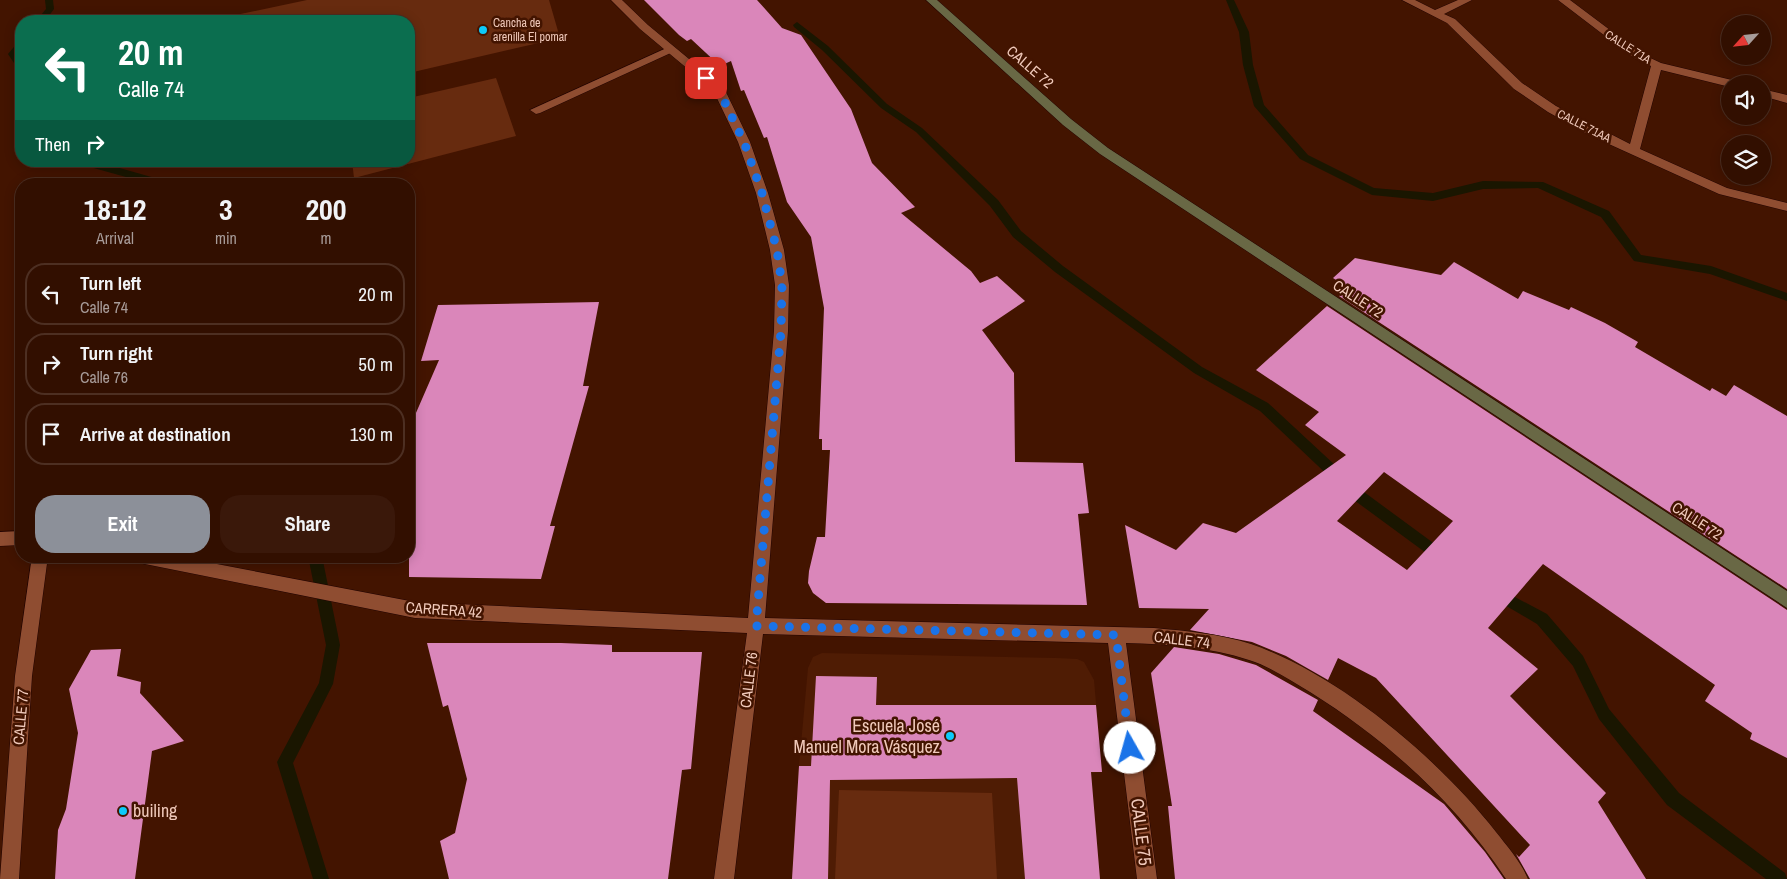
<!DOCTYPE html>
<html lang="en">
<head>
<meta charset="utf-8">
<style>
	body { margin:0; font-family:"Archivo Narrow",sans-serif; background:#3a180a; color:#f1f3f6; height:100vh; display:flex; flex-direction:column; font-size:19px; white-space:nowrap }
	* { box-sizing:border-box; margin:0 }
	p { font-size:16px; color:#a89c99 }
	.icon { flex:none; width:28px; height:28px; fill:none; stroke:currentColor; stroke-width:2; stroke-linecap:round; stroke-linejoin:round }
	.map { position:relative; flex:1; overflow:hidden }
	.details { position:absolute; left:15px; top:178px; width:400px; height:385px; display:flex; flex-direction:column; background:#320f00; border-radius:20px; box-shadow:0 2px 12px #0003,0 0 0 1px #4d2f22 }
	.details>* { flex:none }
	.banner { position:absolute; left:15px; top:15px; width:400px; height:152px; border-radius:20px; box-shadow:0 2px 12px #0003,0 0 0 1px #4d2f22; background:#0b6e4f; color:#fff; overflow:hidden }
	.needle { width:32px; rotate:243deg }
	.controls { position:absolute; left:1721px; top:15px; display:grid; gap:10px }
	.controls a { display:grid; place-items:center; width:50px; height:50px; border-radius:50%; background:#320f00; box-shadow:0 2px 12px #0003,0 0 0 1px #4d2f22; font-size:25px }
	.pin { position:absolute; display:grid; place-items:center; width:42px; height:42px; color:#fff; margin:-21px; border-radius:10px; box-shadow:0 2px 8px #0006 }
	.me { position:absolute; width:55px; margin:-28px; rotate:353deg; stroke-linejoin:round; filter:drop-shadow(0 0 4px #0008) }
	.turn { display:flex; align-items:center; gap:18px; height:105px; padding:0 20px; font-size:22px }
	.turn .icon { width:65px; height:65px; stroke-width:2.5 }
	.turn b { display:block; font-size:35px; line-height:42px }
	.then { display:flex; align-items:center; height:48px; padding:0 20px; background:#0003; gap:10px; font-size:19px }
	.eta { display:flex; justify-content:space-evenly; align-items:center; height:85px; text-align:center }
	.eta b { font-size:30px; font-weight:700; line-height:35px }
	.button { display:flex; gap:10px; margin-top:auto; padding:10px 20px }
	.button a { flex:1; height:58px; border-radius:20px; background:#8c9099; color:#fff; font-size:20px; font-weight:700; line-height:58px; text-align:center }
	.button a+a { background:#3a180a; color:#f1f3f6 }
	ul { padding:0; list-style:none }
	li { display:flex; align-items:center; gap:15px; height:62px; margin:0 10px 8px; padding:0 10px; border:2px solid #4d2f22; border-radius:20px }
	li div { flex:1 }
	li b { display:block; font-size:19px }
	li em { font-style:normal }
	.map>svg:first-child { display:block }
	.built { fill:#4f1c04 }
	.green { fill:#672b0f }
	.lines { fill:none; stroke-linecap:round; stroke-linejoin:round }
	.stream { fill:#1a1600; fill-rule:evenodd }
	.building { fill:#da86ba; fill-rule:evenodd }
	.lane-casing { stroke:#210300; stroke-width:1 }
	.street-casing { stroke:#210300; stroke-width:1 }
	.secondary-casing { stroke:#210300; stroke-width:1 }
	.lane { fill:#8f4d31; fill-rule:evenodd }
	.street { fill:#8f4d31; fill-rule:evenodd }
	.secondary { fill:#696845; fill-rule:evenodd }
	.route { stroke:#1a73e8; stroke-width:9; stroke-dasharray:0 16.2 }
	.poi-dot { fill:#0dcafa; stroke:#431400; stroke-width:2 }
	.labels { text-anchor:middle; stroke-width:5; stroke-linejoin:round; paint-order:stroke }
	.far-poi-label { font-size:12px; fill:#f0c9ba; stroke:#431400; text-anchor:start }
	.far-street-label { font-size:12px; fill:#f0c9ba; stroke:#431400 }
	.street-label { font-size:15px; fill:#f0c9ba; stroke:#431400 }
	.near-poi-label { font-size:18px; fill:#f0c9ba; stroke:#431400; text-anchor:end }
	.near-street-label { font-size:18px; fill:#f0c9ba; stroke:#431400 }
</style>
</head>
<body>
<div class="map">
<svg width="1787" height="879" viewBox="0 0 1787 879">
	<rect width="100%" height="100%" fill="#431400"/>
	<!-- built -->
	<polygon class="built" points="822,653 1056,658 1077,659 1084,662 1094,680 1102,772 1091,773 1100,879 792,879 799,766 808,668 813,657"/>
	<!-- green -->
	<g class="green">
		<polygon points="307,0 549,0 560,38 409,73 409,21 207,21"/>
		<polygon points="496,78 516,136 354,178 352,161 409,161 409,98"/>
		<polygon points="839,790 992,793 997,879 835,879"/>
	</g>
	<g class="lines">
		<!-- stream -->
		<g class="stream">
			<polygon points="45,0 53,0 54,9 45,21 36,21 46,9"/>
			<polygon points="1226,0 1234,0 1249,32 1253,65 1264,105 1308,155 1374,188 1433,193 1483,181 1543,182 1609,211 1641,255 1711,266 1787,293 1787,301 1710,274 1634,261 1601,217 1538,188 1483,189 1433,201 1372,195 1300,159 1254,106 1243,65 1239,32"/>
			<polygon points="797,22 828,46 887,104 922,128 998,200 1021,231 1063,266 1202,367 1268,403 1364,492 1447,553 1449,557 1447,561 1442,563 1437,561 1354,500 1260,411 1194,373 1055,272 1013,237 990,206 916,132 881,108 822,50 794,27 793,25"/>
			<polygon points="21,41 21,50 18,54 21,60 21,70 18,69 8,54 18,42"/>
			<polygon points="82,161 95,161 169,182 170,184 151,184 90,167"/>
			<polygon points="308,556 322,556 340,645 333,684 293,763 329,879 313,879 277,762 319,683 326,645"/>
			<polygon points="1496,587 1547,614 1583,656 1609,709 1679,793 1785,873 1787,879 1766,879 1667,805 1599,719 1573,666 1537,624 1491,597 1489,593 1491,589"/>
		</g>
	</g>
	<!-- building -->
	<g class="building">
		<polygon points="644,0 757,0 782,28 801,35 851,109 872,163 915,207 901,213 971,271 980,283 997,276 1025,301 982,330 1014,373 1015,462 1083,463 1089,513 1078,514 1087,605 826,603 813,593 808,583 809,571 817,537 825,537 830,450 822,450 822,439 819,439 824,308 811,237 787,202 767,137 764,138 744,90 741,91 731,61 720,66 691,39 687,41 679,35"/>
		<polygon points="1355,258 1441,275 1454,262 1518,299 1523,291 1569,310 1571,307 1605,323 1638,342 1635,347 1710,391 1712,388 1726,396 1734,385 1787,416 1787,589 1339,296 1348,288 1333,278"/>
		<polygon points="599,302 583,386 589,386 550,526 555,526 541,579 409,577 409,429 439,360 421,361 438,305"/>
		<path d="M 1327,306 L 1787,610 L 1787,758 L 1750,739 L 1752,733 L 1705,701 L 1715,685 L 1543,564 L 1488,628 L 1538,669 L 1510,696 L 1606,793 L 1598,802 L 1646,879 L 1530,879 L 1516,854 L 1519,857 L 1530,845 L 1376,678 L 1338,658 L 1328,680 L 1286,656 L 1252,642 L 1190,630 L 1209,609 L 1139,608 L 1125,525 L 1176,550 L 1203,523 L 1236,533 L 1346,455 L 1305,425 L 1319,412 L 1256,370 ZM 1384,472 L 1453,521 L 1407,570 L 1337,521 Z"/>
		<polygon points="427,643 561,643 612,645 612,652 702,652 691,769 682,770 668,879 449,879 440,841 455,833 467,779 448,705 443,707"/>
		<polygon points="1174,647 1219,654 1256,665 1318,700 1313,711 1444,804 1485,852 1504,879 1175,879 1168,806 1172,806 1151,673"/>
		<polygon points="121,649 117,676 141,682 140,693 184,741 152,751 135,879 55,879 58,830 66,809 78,733 69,689 91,650"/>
		<polygon points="816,676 877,677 876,705 1096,705 1102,772 1091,772 1100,879 1025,879 1017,778 830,780 828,879 792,879 799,766 811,766"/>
	</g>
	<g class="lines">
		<!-- lane casing -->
		<g class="lane-casing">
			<polygon id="lane" points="671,46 676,49 675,51 540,113 536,114 530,110"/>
		</g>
		<!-- street casing -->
		<g class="street-casing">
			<g id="street">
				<path d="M 611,0 L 622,0 L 648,25 L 724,88 L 750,142 L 768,193 L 784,250 L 789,285 L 788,331 L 765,618 L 1154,628 C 1187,631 1220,634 1251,644 C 1340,675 1439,759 1496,832 C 1507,846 1521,862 1528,879 L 1506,879 C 1455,802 1388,741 1310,692 C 1290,680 1271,667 1249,660 C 1210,647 1167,644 1126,643 L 1157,879 L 1137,879 L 1108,643 L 763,634 L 734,879 L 714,879 L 747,633 L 415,618 L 130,561 L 128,556 L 175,556 L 415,602 L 748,618 L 774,331 L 775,285 L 770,250 L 756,193 L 738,142 L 713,90 L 640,29 Z"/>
				<polygon points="1402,0 1415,0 1435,10 1458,0 1472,0 1444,14 1455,19 1522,83 1556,106 1630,144 1651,66 1634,58 1558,0 1570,0 1642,54 1661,63 1736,81 1738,84 1730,84 1730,87 1661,70 1640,149 1727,188 1787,203 1787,211 1719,194 1589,135 1548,112 1514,89 1447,23"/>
				<polygon points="1762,89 1787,95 1787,103 1762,96"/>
				<polygon points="21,531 21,545 0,546 0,532"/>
				<polygon points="32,556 48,556 32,676 19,879 0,879 15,676"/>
			</g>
		</g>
		<!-- secondary casing -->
		<g class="secondary-casing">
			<polygon id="secondary" points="926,0 937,0 1071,119 1108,148 1787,591 1787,608 1100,154 1063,125"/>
		</g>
		<!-- lane -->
		<use href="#lane" class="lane"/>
		<!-- street -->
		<use href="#street" class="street"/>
		<!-- secondary -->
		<use href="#secondary" class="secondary"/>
	</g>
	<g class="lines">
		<!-- route -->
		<polyline class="route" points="706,78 718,88 730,113 744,142 762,193 777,250 782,285 781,331 756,626 1116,635 1130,748"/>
	</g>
	<!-- markers -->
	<g class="poi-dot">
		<circle cx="483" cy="30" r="5"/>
		<circle cx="950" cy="736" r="5"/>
		<circle cx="123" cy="811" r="5"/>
	</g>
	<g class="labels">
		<!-- far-poi labels -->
		<g class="far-poi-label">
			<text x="493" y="27">Cancha de<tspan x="493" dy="14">arenilla El pomar</tspan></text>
		</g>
		<!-- far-street labels -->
		<g class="far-street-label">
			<text transform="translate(1628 47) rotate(32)" y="4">CALLE 71A</text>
			<text transform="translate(1584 126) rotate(27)" y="4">CALLE 71AA</text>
		</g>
		<!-- street labels -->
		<g class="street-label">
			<text transform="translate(1030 67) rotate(41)" y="5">CALLE 72</text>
			<text transform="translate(1358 299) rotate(33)" y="5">CALLE 72</text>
			<text transform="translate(1697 521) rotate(33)" y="5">CALLE 72</text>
			<text transform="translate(444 610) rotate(4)" y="5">CARRERA 42</text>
			<text transform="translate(1182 640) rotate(7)" y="5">CALLE 74</text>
			<text transform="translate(749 680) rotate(-83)" y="5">CALLE 76</text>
			<text transform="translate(21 717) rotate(-85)" y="5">CALLE 77</text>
		</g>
		<!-- near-poi labels -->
		<g class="near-poi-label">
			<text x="940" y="732">Escuela José<tspan x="940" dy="21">Manuel Mora Vásquez</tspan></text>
			<text x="133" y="817" text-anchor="start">builing</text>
		</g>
		<!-- near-street labels -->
		<g class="near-street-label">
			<text transform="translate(1141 832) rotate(83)" y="6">CALLE 75</text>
		</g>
	</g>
</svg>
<div class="controls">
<a><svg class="needle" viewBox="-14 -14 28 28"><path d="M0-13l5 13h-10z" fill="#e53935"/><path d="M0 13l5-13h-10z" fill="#a89c99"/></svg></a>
<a><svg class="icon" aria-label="sound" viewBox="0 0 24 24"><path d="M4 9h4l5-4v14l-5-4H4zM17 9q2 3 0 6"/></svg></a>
<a><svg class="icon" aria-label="layers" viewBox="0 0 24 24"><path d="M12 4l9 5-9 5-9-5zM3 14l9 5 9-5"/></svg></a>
</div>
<div class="pin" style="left:706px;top:78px;background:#d93025"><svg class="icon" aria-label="arrive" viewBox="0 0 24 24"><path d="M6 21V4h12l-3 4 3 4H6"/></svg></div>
<svg class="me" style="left:1130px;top:748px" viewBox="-20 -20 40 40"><circle r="19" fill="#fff"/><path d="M0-13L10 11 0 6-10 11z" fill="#1a73e8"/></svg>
<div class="banner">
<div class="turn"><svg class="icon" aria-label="left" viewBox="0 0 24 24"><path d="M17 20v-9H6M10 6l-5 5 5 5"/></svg><div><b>20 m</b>Calle 74</div></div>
<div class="then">Then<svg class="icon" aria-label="right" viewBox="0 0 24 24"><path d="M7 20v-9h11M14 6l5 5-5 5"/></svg></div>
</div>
<section class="details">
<div class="eta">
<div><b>18:12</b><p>Arrival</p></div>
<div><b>3</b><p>min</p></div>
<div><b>200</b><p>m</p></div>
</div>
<ul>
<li><svg class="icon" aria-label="left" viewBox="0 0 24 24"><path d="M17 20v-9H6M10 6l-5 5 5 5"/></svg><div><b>Turn left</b><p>Calle 74</p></div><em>20 m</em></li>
<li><svg class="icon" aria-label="right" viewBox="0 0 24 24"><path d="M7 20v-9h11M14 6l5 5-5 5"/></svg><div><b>Turn right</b><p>Calle 76</p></div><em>50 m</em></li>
<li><svg class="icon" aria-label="arrive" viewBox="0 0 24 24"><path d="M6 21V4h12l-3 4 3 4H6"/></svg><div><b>Arrive at destination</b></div><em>130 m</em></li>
</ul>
<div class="button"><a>Exit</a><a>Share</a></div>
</section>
</div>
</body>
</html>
